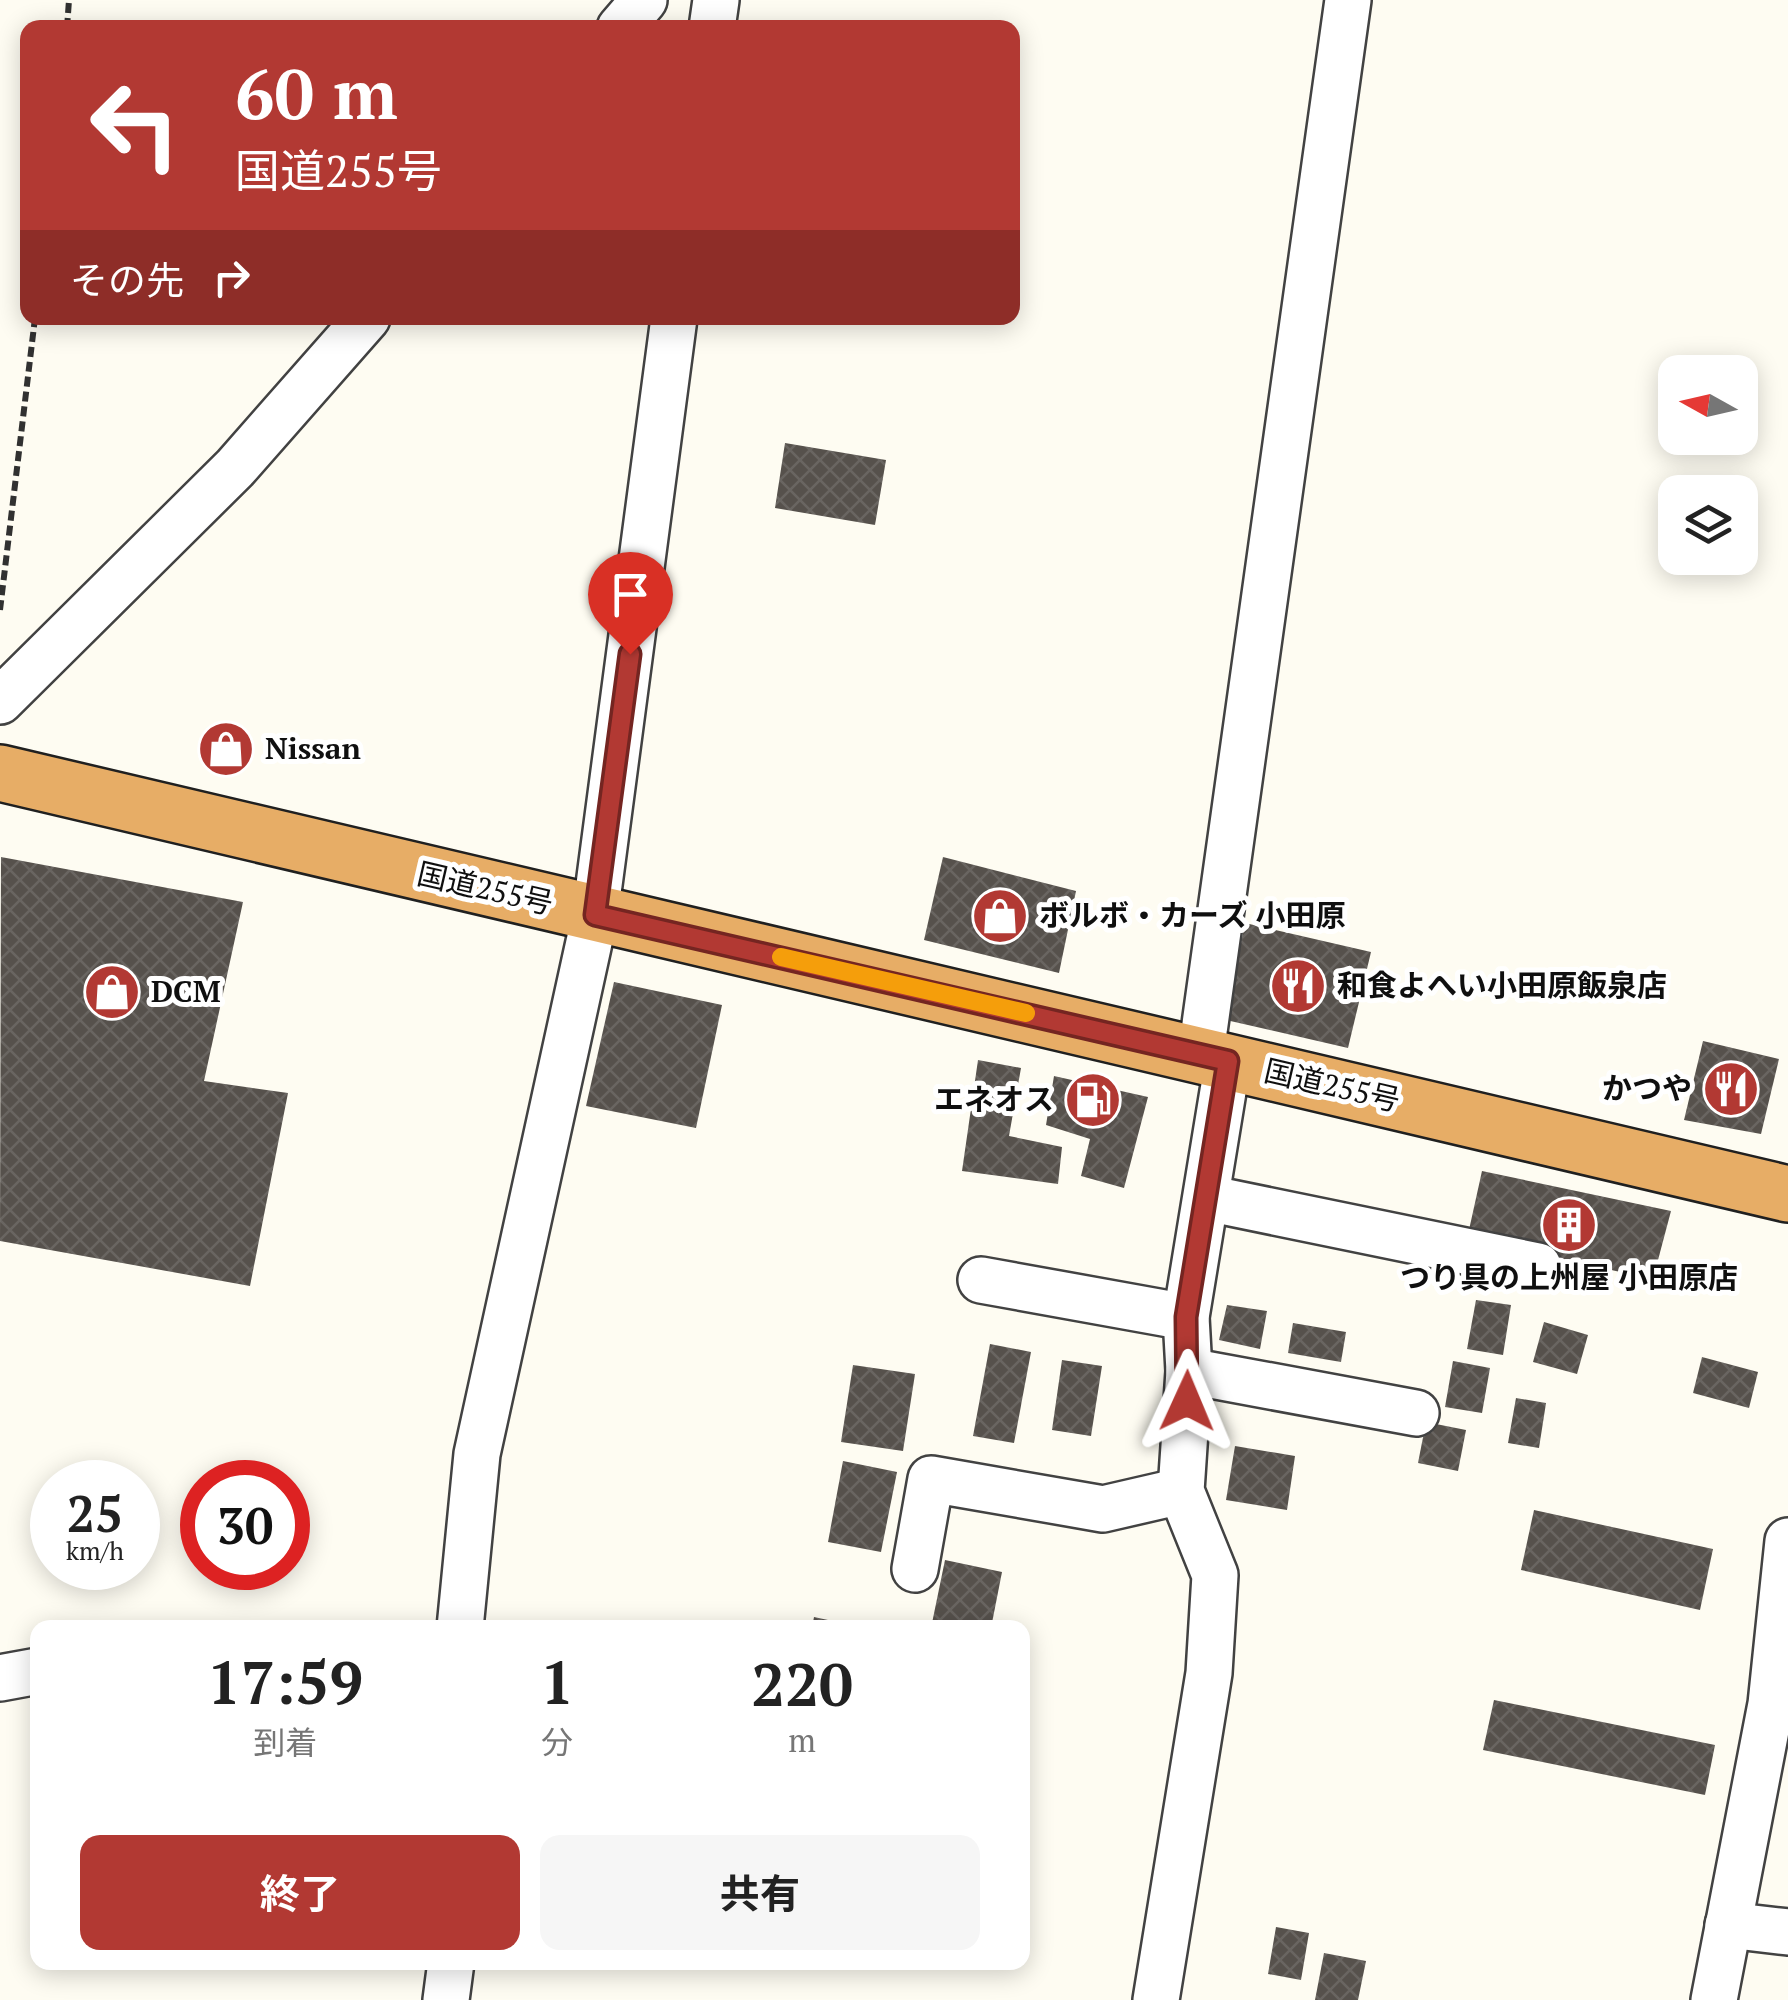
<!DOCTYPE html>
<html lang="ja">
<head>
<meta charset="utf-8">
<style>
	body { margin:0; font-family:"PT Serif","Noto Sans JP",serif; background:#f6f6f6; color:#222; height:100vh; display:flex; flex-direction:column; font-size:38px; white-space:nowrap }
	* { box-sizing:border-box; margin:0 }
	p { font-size:32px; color:#767676 }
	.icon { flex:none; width:55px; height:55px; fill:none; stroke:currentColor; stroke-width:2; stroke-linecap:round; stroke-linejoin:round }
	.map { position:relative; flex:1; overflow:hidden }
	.sheet { position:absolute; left:30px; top:1620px; width:1000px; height:350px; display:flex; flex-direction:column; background:#fff; border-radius:20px; box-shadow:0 5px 25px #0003 }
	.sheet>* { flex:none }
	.hud { position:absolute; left:20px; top:20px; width:1000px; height:305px; border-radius:20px; box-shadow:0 5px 25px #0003; background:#b23933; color:#fff; overflow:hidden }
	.needle { width:65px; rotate:278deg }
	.tools { position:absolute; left:1658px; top:355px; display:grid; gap:20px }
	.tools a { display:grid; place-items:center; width:100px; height:100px; border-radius:20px; background:#fff; box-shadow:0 5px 25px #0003; font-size:50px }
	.speed { position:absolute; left:30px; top:1460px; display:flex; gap:20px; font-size:50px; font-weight:700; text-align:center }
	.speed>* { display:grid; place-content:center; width:130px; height:130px; border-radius:50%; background:#fff; box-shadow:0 5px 25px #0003; line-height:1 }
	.speed small { font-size:25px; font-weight:400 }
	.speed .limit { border:15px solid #d22; background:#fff; color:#111 }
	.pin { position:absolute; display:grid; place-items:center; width:85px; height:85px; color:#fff; margin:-102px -42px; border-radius:50% 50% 50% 0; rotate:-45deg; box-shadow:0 0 10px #0007 }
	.pin .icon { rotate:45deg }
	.me { position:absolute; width:110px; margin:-55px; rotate:1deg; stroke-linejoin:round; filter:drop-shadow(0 0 8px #0008) }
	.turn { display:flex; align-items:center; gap:35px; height:210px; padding:0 50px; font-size:45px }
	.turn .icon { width:130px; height:130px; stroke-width:2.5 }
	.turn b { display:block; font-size:70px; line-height:85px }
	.then { display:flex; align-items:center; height:95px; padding:0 50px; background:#0003; gap:20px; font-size:38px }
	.eta { display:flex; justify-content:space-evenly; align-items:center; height:170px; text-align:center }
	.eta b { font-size:60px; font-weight:700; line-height:70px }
	.button { display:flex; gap:20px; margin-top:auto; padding:20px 50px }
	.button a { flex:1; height:115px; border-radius:20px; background:#b23933; color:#fff; font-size:40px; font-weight:700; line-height:115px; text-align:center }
	.button a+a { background:#f6f6f6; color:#222 }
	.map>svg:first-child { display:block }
	.building { fill:url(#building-cross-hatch) }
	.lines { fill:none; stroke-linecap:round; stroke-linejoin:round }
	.minor-casing { stroke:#424242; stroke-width:50 }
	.highway-casing { stroke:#202020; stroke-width:60 }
	.path { stroke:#313131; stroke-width:6; stroke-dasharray:10 5; stroke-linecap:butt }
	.minor { stroke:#fff; stroke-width:45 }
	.highway { stroke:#e7ad66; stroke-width:55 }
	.route-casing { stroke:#742521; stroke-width:25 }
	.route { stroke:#b23933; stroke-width:18 }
	.slow { stroke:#f59e0b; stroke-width:18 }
	.labels { text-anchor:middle; stroke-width:10; stroke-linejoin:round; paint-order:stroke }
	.poi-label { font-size:30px; font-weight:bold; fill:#0f0f0f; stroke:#fff; text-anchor:start }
	.street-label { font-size:30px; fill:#0f0f0f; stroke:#fff }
</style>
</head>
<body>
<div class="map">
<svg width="1788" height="2000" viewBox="0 0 1788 2000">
	<defs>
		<pattern id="building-cross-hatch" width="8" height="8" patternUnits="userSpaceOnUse" patternTransform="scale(2.5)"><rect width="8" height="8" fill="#56514c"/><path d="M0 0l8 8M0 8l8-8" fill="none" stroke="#696561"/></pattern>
	</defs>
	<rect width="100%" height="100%" fill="#fefcf2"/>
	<!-- building -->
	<g class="building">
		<polygon points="785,443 886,460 875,525 775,508"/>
		<polygon points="1,857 243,902 204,1081 288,1093 250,1286 0,1241"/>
		<polygon points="943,857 1076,891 1059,973 924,940"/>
		<polygon points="1245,923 1371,952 1348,1048 1226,1020"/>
		<polygon points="614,982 722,1005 696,1128 586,1106"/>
		<polygon points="1703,1041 1779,1059 1761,1134 1684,1120"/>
		<polygon points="978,1060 1021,1068 1009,1136 1062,1147 1058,1184 962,1171"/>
		<polygon points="1054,1076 1148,1097 1124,1188 1081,1176 1090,1139 1046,1125"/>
		<polygon points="1482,1171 1671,1211 1653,1279 1467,1239"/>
		<polygon points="1476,1300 1511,1305 1503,1355 1467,1349"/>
		<polygon points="1227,1305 1267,1311 1260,1349 1219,1340"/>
		<polygon points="1544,1322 1588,1335 1577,1374 1533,1362"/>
		<polygon points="1293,1323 1346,1332 1341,1362 1288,1353"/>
		<polygon points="990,1344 1031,1352 1014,1443 973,1436"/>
		<polygon points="1702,1357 1758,1372 1749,1408 1693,1393"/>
		<polygon points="1062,1360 1102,1366 1091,1436 1052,1430"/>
		<polygon points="1453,1361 1490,1368 1482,1413 1445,1407"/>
		<polygon points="853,1365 915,1374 903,1451 841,1442"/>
		<polygon points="1516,1398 1546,1403 1539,1448 1508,1443"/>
		<polygon points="1426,1422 1466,1430 1458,1471 1418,1463"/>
		<polygon points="1235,1446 1295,1456 1287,1510 1226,1500"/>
		<polygon points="843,1461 897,1472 881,1552 828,1542"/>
		<polygon points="1534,1510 1713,1549 1700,1610 1521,1570"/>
		<polygon points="945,1560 1002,1572 991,1628 931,1628"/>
		<polygon points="814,1617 856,1626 856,1628 812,1628"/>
		<polygon points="1494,1700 1715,1745 1705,1795 1483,1750"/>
		<polygon points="1276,1927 1309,1933 1301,1980 1268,1974"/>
		<polygon points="1324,1953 1366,1961 1358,2000 1315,2000"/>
	</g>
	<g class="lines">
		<!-- minor casing -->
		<g class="minor-casing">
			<g id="minor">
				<polyline points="620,28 644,0"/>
				<polyline points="712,28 716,0"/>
				<polyline points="0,701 235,468 367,318"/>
				<polyline points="1201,1053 1348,0"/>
				<polyline points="1207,1198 1538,1266"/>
				<polyline points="981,1280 1186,1317"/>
				<polyline points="1189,1371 1416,1413"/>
				<polyline points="915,1569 931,1479 1103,1509 1181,1491"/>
				<polyline points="460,1628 477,1454 595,915 674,318"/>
				<polyline points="0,1678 38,1671"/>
				<polyline points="1728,1925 1788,1932"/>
				<polyline points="446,2000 451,1962"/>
				<polyline points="1156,2000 1209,1673 1215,1575 1181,1491 1189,1371 1186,1317 1228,1061"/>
				<polyline points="1714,2000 1771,1704 1788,1541"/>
			</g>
		</g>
		<!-- highway casing -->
		<g class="highway-casing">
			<polyline id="highway" points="0,773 1788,1194"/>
		</g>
		<!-- path -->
		<g class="path">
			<polyline points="67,28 69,0"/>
			<polyline points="0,610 35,318"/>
		</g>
		<!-- minor -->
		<use href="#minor" class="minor"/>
		<!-- highway -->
		<use href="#highway" class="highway"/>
	</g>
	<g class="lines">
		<!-- route casing -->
		<g class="route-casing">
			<polyline id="route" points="630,654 595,915 1228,1061 1186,1317 1187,1401"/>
		</g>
		<!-- route -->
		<use href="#route" class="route"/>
		<!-- slow -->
		<polyline class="slow" points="781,957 1026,1013"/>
	</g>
	<!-- icons -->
	<defs>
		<g id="shop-disc" transform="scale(2.875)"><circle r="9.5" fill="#b23933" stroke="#fff"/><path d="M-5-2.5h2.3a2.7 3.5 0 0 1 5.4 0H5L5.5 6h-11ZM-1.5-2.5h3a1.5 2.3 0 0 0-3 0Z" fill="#fff"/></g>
		<g id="restaurant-disc" transform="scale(2.875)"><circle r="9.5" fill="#b23933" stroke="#fff"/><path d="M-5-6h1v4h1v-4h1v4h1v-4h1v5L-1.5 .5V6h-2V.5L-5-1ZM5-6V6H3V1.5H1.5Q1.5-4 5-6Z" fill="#fff"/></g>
		<g id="fuel-disc" transform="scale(2.875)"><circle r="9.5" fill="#b23933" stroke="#fff"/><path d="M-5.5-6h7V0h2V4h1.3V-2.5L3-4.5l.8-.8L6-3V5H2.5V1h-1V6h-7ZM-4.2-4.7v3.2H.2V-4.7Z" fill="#fff"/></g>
		<g id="building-disc" transform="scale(2.875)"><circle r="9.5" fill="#b23933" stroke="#fff"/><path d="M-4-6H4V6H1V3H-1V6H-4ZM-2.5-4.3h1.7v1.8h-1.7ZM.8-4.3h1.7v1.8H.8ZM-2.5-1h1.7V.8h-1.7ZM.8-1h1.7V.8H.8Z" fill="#fff"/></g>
	</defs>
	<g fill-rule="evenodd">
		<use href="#shop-disc" x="226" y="749"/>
		<use href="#shop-disc" x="1000" y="916"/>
		<use href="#restaurant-disc" x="1298" y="986"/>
		<use href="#shop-disc" x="112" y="992"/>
		<use href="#restaurant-disc" x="1731" y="1089"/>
		<use href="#fuel-disc" x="1093" y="1100"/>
		<use href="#building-disc" x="1569" y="1225"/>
	</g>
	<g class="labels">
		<!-- poi labels -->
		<g class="poi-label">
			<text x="265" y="759">Nissan</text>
			<text x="1039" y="926">ボルボ・カーズ 小田原</text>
			<text x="1337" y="996">和食よへい小田原飯泉店</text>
			<text x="151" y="1002">DCM</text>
			<text x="1692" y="1099" text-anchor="end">かつや</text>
			<text x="1054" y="1110" text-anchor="end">エネオス</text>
			<text x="1569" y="1288" text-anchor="middle">つり具の上州屋 小田原店</text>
		</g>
		<!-- street labels -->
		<g class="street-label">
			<text transform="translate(485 889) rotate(13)" y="10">国道255号</text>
			<text transform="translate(1332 1086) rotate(13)" y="10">国道255号</text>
		</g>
	</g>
</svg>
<div class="tools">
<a><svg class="needle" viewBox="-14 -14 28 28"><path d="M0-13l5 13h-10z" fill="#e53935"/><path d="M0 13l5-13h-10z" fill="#767676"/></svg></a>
<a><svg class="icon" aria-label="layers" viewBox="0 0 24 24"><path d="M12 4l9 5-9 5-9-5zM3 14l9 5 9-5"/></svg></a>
</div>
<div class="speed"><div>25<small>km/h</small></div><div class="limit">30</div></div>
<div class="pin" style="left:630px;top:654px;background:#d93025"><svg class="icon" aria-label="arrive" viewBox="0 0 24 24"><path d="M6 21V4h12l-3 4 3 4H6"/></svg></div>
<svg class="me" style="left:1187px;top:1401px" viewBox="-20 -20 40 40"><path d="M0-17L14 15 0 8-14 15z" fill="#b23933" stroke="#fff" stroke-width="4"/></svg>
<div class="hud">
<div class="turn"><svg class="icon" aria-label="left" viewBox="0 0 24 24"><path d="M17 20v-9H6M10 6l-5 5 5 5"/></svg><div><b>60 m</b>国道255号</div></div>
<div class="then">その先<svg class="icon" aria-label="right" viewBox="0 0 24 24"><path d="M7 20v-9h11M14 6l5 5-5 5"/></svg></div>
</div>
<section class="sheet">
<div class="eta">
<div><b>17:59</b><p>到着</p></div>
<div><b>1</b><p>分</p></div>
<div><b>220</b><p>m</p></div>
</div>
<div class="button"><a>終了</a><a>共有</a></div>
</section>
</div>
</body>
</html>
